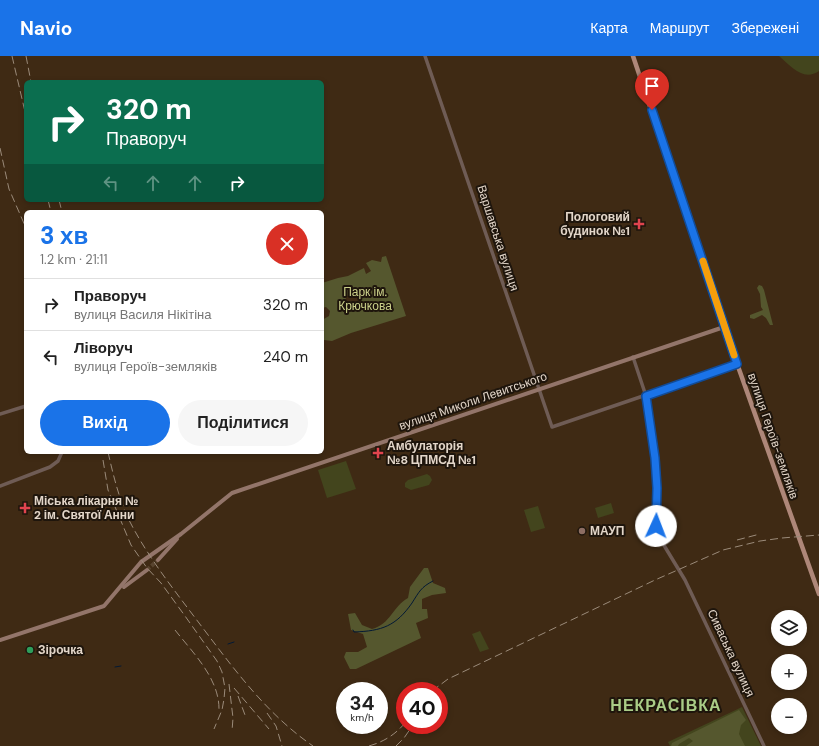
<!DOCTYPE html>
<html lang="uk">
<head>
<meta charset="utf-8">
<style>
	body { margin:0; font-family:"DM Sans",sans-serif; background:#f6f6f6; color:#222; height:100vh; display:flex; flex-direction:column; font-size:15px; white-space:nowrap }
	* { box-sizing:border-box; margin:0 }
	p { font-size:13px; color:#767676 }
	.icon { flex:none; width:22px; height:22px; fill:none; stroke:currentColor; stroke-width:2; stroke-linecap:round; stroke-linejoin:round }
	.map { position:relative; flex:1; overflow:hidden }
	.panel { position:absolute; left:24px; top:154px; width:300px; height:244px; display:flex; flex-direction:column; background:#fff; border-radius:6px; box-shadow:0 2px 6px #0003 }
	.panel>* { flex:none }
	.guide { position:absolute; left:24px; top:24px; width:300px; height:122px; border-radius:6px; box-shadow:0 2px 6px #0003; background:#0b6e4f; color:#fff; overflow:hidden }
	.controls { position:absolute; left:771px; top:554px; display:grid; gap:8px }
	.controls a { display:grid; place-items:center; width:36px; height:36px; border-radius:50%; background:#fff; box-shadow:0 2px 6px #0003; font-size:20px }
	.speed { position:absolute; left:336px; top:626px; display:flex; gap:8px; font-size:20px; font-weight:700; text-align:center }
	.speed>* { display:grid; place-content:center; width:52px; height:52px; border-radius:50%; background:#fff; box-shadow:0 2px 6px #0003; line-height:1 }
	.speed small { font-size:10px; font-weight:400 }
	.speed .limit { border:6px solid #d22; background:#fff; color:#111 }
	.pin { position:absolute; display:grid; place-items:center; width:34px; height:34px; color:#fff; margin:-41px -17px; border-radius:50% 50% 50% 0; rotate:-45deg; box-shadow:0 0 4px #0007 }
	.pin .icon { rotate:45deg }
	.me { position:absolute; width:44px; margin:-22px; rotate:2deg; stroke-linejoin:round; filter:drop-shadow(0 0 3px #0008) }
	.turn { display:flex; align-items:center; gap:14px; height:84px; padding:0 16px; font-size:18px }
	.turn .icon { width:52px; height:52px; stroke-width:2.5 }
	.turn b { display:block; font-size:28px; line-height:34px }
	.lanes { display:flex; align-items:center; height:38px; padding:0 16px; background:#0003; justify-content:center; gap:20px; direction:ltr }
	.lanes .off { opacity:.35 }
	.round { display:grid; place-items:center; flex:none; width:42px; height:42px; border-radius:21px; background:#f6f6f6 }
	.overview { display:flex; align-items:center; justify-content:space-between; height:68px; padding:0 16px }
	h1 { font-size:24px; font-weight:800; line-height:30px; color:#1a73e8 }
	.action { display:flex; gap:8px; margin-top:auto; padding:8px 16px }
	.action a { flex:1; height:46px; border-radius:24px; background:#1a73e8; color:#fff; font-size:16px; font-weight:800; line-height:46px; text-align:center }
	.action a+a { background:#f6f6f6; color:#222 }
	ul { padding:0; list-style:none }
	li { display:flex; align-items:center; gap:12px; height:52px; padding:0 16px; border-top:1px solid #e0e0e0 }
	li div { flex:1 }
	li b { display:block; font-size:15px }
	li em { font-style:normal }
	header { display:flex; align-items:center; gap:24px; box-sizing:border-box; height:56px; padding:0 20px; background:#1a73e8; color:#fff }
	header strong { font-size:19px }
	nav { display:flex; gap:22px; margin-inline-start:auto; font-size:14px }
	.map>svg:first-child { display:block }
	.green { fill:#43451d }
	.forest { fill:#55572e; fill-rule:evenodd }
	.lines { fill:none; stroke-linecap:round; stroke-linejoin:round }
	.stream { stroke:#031934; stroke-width:1 }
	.secondary-tunnel { stroke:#58442f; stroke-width:4; stroke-dasharray:4 2; stroke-linecap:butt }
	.tertiary { stroke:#6f5c55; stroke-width:3.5 }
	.secondary { stroke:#93756a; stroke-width:4 }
	.primary { stroke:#ae8779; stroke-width:4.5 }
	.rail { stroke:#9b8b7a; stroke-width:1; stroke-dasharray:8 4; stroke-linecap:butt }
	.route-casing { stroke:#114b97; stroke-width:10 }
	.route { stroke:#1a73e8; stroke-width:7 }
	.slow { stroke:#f59e0b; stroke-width:7 }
	.health-dot { fill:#e0444e; stroke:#1e150c; stroke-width:1.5 }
	.education-dot { fill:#8d6e63; stroke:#1e150c; stroke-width:1.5 }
	.leisure-dot { fill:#2e9e5b; stroke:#1e150c; stroke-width:1.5 }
	.labels { text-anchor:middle; stroke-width:4; stroke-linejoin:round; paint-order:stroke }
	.poi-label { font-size:12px; font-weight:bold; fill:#e3d6c9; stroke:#1e150c; text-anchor:start }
	.street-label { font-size:12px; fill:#e3d6c9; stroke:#1e150c }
	.park-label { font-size:12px; fill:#cbd08a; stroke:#1e150c }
	.district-label { font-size:16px; font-weight:bold; letter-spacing:1px; fill:#aacc87; stroke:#1e150c }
</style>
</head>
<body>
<header>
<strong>Navio</strong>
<nav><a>Карта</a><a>Маршрут</a><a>Збережені</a></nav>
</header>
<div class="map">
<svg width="819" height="690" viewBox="0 0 819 690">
	<rect width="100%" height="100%" fill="#3f2a14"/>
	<!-- green -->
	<g class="green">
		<path d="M 779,0 L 819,0 L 819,15 C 803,26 791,10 779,0 Z"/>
		<polygon points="346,405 356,433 327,442 318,414"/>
		<polygon points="427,418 430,420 432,424 429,429 411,434 405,431 405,427 408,424"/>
		<polygon points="611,447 614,457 598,462 595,452"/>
		<polygon points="538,450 545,472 531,476 524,454"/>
		<polygon points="480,575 489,593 480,596 472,578"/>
		<polygon points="742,651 761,690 670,690 668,686"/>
	</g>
	<!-- forest -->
	<g class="forest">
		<path d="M 386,200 L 406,260 L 351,277 L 332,285 L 324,284 L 322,283 L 322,264 L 329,260 L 330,255 L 326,251 L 322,252 L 322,227 L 338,222 L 348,220 L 364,212 L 366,218 L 371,215 L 366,207 L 372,204 L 381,206 L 382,201 ZM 354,237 L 360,241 L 362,247 L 359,253 L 353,255 C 345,252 343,247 347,240 Z"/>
		<polygon points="759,229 762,230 764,234 773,269 770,269 766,262 762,259 754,263 750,262 750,259 763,254 761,251 760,238 757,232"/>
		<path d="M 424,512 L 428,512 L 433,527 L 445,532 L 446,537 L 432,539 L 422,543 L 422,553 L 427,553 L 428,562 L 416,567 L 421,582 L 356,613 L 350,613 L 344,601 L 346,596 L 358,596 L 367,591 L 363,578 L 351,574 L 348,558 L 355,557 L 362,569 L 372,573 C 391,568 392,551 408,542 L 410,531 Z"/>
		<polygon points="739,654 746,664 741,669 739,678 745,690 686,690 693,685 689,682 679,688 678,690 671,690 672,687"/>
	</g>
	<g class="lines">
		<!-- stream -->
		<g class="stream">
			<path d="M 353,574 L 354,576 C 382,575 396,570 412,547 C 419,536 421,531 433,525"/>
			<polyline points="228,588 234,586"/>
			<polyline points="115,611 121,610"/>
		</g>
		<!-- secondary-tunnel -->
		<polyline class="secondary-tunnel" points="147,514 158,504"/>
		<!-- tertiary -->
		<g class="tertiary">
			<polyline points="425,0 552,371 737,308"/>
			<polyline points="633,301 646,340 654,394 657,432 656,470 665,491 685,524 764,690"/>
			<polyline points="0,358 26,350"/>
			<polyline points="0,430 50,411 58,405 62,396"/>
		</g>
		<!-- secondary -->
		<g class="secondary">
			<polyline points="158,504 177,483"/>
			<polyline points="124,531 147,514"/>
			<polyline points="0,584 104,550 141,506 181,478 232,437 724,271"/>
		</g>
		<!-- primary -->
		<polyline class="primary" points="633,0 724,271 819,538"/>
		<!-- rail -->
		<g class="rail">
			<polyline points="12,0 26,60"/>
			<polyline points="26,0 31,26"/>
			<polyline points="0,92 9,133 26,172"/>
			<polyline points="48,144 51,156"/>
			<polyline points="59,144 62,156"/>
			<path d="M 108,396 C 113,418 118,439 127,460 C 145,497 171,530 196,563 C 231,609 265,657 313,690"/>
			<polyline points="103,404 108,434 131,489 147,512 161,527 185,560 217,605 222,616 225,632 224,643 222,654 214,673"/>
			<polyline points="737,484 760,478"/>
			<path d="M 175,574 C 193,597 219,622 219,653"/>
			<polyline points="229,628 233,662 232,675"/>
			<polyline points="234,632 269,673"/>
			<polyline points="432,635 448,623 655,524 723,494 760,485 782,482 819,479"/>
			<polyline points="238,640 245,659"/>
			<polyline points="267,657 276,670 282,690"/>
			<path d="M 369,690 C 383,686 395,679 405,667"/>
			<polyline points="396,690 404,682 413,669"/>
		</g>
	</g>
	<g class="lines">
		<!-- route casing -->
		<g class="route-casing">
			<polyline id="route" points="652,54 737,308 646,340 655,402 657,432 656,470"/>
		</g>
		<!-- route -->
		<use href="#route" class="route"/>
		<!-- slow -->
		<polyline class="slow" points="703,205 734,299"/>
	</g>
	<!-- markers -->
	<g class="health-dot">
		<path d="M637 162h4v4h4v4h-4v4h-4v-4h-4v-4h4z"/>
		<path d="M376 391h4v4h4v4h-4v4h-4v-4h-4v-4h4z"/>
		<path d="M23 446h4v4h4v4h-4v4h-4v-4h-4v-4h4z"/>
	</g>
	<circle class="education-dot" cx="582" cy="475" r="4"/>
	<circle class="leisure-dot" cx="30" cy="594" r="4"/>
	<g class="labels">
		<!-- poi labels -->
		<g class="poi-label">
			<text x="630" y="165" text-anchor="end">Пологовий<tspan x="630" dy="14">будинок №1</tspan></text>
			<text x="387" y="394">Амбулаторія<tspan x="387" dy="14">№8 ЦПМСД №1</tspan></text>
			<text x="34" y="449">Міська лікарня №<tspan x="34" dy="14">2 ім. Святої Анни</tspan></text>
			<text x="590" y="479">МАУП</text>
			<text x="38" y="598">Зірочка</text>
		</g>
		<!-- street labels -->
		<g class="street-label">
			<text transform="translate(498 182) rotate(72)" y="4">Варшавська вулиця</text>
			<text transform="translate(473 345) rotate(-19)" y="4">вулиця Миколи Левитського</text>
			<text transform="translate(773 380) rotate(71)" y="4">вулиця Героїв-земляків</text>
			<text transform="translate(731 597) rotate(65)" y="4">Сиваська вулиця</text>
		</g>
		<!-- park labels -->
		<g class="park-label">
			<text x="365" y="240">Парк ім.<tspan x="365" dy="14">Крючкова</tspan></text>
		</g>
		<!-- district labels -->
		<g class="district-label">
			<text x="666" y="655">НЕКРАСІВКА</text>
		</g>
	</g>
</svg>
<div class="controls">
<a><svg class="icon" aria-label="layers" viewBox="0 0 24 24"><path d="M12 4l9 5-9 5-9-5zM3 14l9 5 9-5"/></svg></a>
<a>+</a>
<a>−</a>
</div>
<div class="speed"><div>34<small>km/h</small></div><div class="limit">40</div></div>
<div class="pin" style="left:652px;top:54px;background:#d93025"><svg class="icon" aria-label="arrive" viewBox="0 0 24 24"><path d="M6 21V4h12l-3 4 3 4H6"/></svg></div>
<svg class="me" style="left:656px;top:470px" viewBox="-20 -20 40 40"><circle r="19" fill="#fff"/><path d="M0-13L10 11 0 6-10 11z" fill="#1a73e8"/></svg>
<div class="guide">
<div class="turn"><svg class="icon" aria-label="right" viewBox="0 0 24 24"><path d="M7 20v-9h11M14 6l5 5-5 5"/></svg><div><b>320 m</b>Праворуч</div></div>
<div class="lanes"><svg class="icon off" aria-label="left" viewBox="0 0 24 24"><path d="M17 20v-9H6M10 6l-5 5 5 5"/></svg><svg class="icon off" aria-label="ahead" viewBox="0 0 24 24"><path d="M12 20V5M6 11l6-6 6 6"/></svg><svg class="icon off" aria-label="ahead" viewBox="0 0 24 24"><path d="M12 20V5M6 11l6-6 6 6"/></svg><svg class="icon" aria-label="right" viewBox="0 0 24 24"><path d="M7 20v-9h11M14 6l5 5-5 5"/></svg></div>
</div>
<section class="panel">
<div class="overview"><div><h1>3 хв</h1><p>1.2 km · 21:11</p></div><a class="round" style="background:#d93025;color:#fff"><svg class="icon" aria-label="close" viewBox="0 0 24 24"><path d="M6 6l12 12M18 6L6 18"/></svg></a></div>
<ul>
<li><svg class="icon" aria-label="right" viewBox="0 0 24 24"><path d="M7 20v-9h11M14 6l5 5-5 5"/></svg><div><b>Праворуч</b><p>вулиця Василя Нікітіна</p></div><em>320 m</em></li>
<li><svg class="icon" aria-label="left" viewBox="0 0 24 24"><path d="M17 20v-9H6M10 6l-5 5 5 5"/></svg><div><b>Ліворуч</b><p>вулиця Героїв-земляків</p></div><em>240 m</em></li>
</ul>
<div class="action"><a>Вихід</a><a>Поділитися</a></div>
</section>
</div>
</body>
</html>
